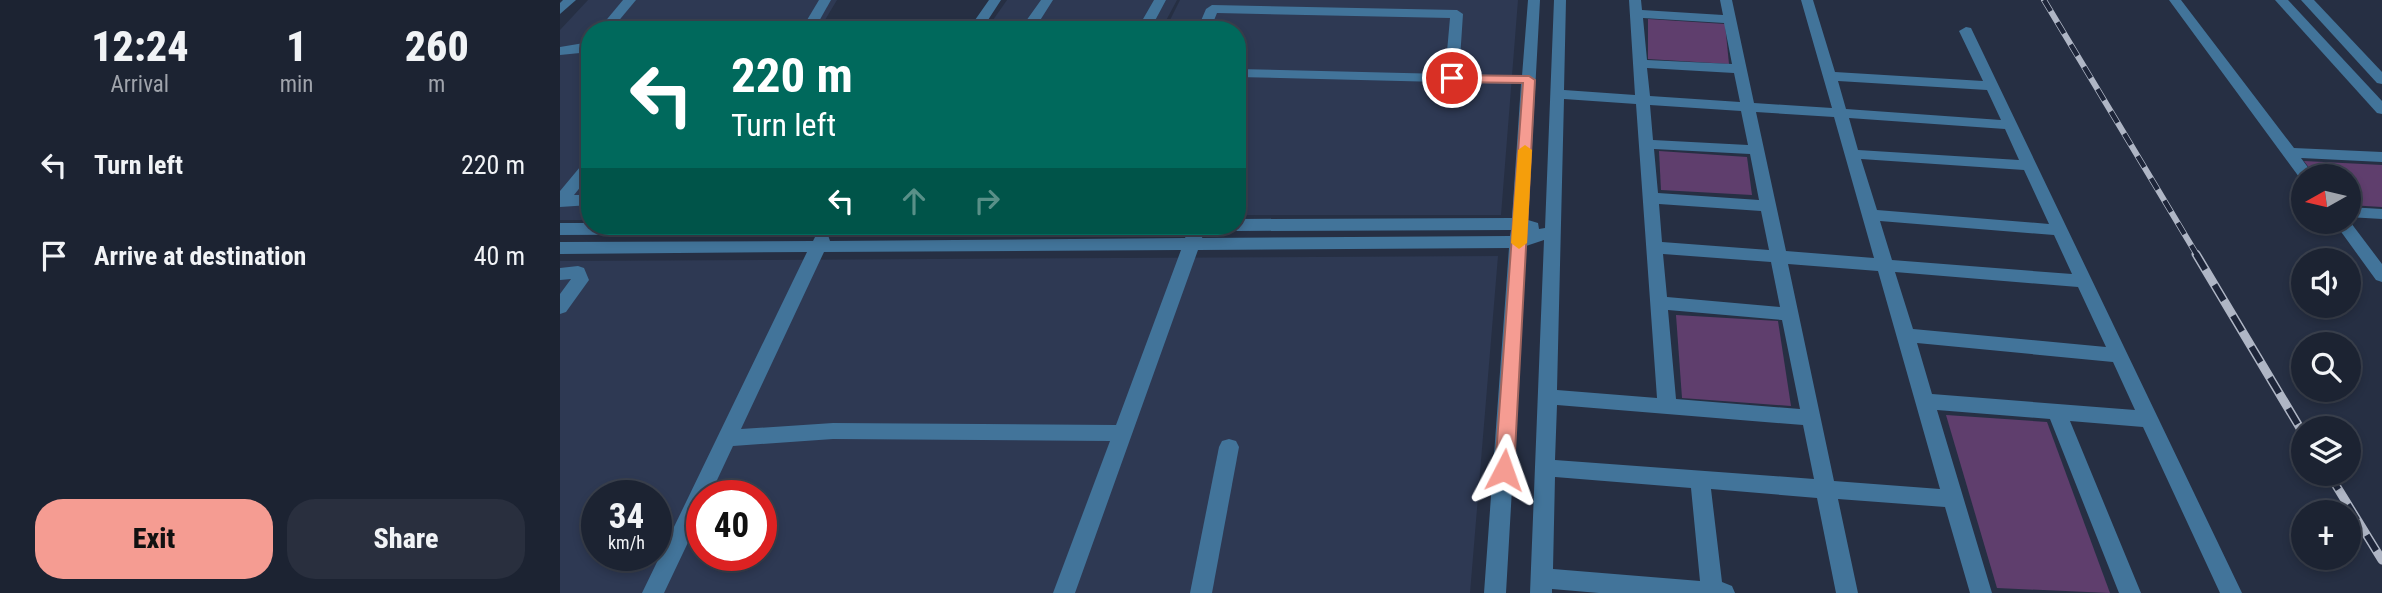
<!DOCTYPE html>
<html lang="en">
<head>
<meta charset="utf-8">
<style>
	body { margin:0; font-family:"Roboto Condensed",sans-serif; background:#292f3e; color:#f1f3f6; height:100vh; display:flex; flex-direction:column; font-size:26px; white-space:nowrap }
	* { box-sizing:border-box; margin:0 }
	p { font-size:23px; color:#a0a4ac }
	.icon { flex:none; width:38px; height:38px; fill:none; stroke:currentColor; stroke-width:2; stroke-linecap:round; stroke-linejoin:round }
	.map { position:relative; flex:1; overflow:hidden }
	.side { display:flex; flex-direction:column; background:#1c2332; width:560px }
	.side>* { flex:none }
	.banner { position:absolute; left:21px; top:21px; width:665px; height:214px; border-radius:28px; box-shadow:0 4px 10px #0003,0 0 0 2px #3a404d; background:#00695c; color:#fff; overflow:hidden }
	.needle { width:46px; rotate:262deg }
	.fabs { position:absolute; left:1731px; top:164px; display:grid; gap:14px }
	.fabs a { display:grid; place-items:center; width:70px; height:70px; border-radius:50%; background:#1c2332; box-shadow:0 4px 10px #0003,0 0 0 2px #3a404d; font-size:35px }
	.speed { position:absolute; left:21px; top:480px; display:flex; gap:14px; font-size:35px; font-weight:700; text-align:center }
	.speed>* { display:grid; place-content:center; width:91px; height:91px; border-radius:50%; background:#1c2332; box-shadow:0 4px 10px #0003,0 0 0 2px #3a404d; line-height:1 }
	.speed small { font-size:18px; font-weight:400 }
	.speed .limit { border:10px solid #d22; background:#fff; color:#111 }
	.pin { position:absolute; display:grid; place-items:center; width:60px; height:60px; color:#fff; margin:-30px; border:4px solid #fff; border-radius:50%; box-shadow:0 2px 7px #0007 }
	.me { position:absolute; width:77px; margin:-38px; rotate:4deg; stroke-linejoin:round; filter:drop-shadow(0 0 5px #0008) }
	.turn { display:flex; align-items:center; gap:24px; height:147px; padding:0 35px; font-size:32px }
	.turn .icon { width:91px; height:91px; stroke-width:2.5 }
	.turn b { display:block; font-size:49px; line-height:60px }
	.lanes { display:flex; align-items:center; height:66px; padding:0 35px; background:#0003; justify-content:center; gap:35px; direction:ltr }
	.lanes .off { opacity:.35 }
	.eta { display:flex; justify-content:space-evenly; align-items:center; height:119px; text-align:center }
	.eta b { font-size:42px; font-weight:800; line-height:49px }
	.action { display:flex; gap:14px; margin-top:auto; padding:14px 35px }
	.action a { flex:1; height:80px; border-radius:28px; background:#f59c92; color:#111; font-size:28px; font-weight:800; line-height:80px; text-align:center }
	.action a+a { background:#292f3e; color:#f1f3f6 }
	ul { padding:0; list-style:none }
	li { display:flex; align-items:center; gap:21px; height:91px; padding:0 35px }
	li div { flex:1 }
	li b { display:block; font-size:26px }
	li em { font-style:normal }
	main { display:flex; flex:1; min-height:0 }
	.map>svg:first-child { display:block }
	.built { fill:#2e3953; fill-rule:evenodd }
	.green { fill:#5f3e6d }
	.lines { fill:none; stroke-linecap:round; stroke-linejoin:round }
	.minor { fill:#42749a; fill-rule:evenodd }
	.rail-far1-casing { stroke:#afb6c5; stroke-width:6 }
	.rail-casing { stroke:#afb6c5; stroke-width:9 }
	.rail-far1 { stroke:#1d2539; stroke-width:4.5; stroke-dasharray:13; stroke-linecap:butt }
	.rail { stroke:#1d2539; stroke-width:6; stroke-dasharray:18; stroke-linecap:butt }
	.route { fill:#f59c92; stroke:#9f655f; stroke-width:2 }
	.slow { fill:#f59e0b }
</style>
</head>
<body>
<main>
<section class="side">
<div class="eta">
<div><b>12:24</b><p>Arrival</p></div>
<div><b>1</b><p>min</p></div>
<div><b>260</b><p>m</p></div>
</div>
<ul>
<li><svg class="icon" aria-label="left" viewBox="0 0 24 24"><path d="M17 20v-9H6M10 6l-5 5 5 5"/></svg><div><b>Turn left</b></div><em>220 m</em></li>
<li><svg class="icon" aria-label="arrive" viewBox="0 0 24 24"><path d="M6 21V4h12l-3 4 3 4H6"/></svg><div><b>Arrive at destination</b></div><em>40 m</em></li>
</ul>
<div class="action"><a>Exit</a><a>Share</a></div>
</section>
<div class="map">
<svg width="1822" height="593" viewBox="0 0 1822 593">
	<rect width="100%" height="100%" fill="#262f43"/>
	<!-- built -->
	<g class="built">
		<polygon points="28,0 277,0 259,30 30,30 30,220 0,220 0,30"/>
		<polygon points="447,0 617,0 601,30 426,30"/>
		<polygon points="620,0 958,0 941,215 677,215 677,30 605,30"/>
		<path d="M 938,256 L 910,593 L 0,593 L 0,261 ZM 37,495 L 96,495 L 96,555 L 37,555 ZM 142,495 L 201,495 L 201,555 L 142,555 Z"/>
	</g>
	<!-- green -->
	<g class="green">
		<polygon points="1088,19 1165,24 1169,64 1088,59"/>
		<polygon points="1099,151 1187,157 1192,195 1101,190"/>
		<polygon points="1744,161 1822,165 1822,207 1789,205 1788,177 1756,177"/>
		<polygon points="1116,315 1218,321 1231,406 1122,398"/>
		<polygon points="1386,415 1487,422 1550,593 1437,588"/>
	</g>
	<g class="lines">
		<!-- minor -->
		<g class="minor">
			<polygon points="3,0 16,0 0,14 0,3"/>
			<polygon points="63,0 76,0 51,30 38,30"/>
			<polygon points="259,0 271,0 254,30 241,30"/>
			<polygon points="429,0 441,0 428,20 466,21 481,0 493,0 479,22 579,26 594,0 606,0 590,30 423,27 421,30 408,30"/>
			<path d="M 968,0 L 980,0 L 968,220 L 978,223 L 979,229 L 985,228 L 994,0 L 1006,0 L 1004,90 L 1075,95 L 1069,0 L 1081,0 L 1082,10 L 1163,15 L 1160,0 L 1172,0 L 1194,103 L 1272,108 L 1241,0 L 1253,0 L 1275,72 L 1423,81 L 1399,31 L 1406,27 L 1411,28 L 1682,593 L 1660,593 L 1583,427 L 1510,421 L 1581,593 L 1559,593 L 1490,419 L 1377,410 L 1432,593 L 1410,593 L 1385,507 L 1278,499 L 1298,593 L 1276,593 L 1257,498 L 1151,489 L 1162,582 L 1172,586 L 1175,593 L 1039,593 L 992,589 L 992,593 L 970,593 L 984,240 L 966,246 L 946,593 L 924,593 L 949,248 L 638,250 L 515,593 L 493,593 L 550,441 L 273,439 L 173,446 L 150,495 L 142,495 L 142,513 L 104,593 L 82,593 L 247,252 L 0,254 L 0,242 L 253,241 L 256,235 L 268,235 L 270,241 L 625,238 L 630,226 L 646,226 L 642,238 L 950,236 L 951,230 L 677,231 L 669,226 L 677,226 L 677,219 L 952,218 L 961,84 L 677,77 L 677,69 L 885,74 L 890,18 L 657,13 L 650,30 L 637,30 L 646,9 L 652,5 L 897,10 L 903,14 L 899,74 L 962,76 ZM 1083,18 L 1164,23 L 1172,64 L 1087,60 ZM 1087,68 L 1174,73 L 1180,102 L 1090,96 ZM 1278,81 L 1427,90 L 1441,120 L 1286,109 ZM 1004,99 L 1076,104 L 1097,398 L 997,390 ZM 1090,105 L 1181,111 L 1188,145 L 1093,140 ZM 1196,112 L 1274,117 L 1314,258 L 1226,251 ZM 1289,118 L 1445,129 L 1459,160 L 1298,150 ZM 1094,149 L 1190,154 L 1199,200 L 1098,193 ZM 1301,159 L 1464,170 L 1489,224 L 1317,210 ZM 1099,204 L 1201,211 L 1209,250 L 1102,242 ZM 1320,221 L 1494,235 L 1512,274 L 1332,260 ZM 621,250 L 556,425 L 273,423 L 181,429 L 264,252 ZM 1103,254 L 1211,262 L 1220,307 L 1107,297 ZM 1228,264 L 1318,271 L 1380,489 L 1274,481 ZM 1335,272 L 1518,287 L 1546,347 L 1353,329 ZM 1108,310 L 1222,320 L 1240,409 L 1116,399 ZM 1357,343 L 1553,362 L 1575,410 L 1372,394 ZM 997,405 L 1243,425 L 1254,479 L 995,460 ZM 995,477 L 1131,488 L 1140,581 L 993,569 Z"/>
			<polygon points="1609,0 1621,0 1734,148 1822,152 1822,162 1741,158 1755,177 1743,177 1742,181"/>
			<polygon points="1715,0 1728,0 1822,101 1822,114 1817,113"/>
			<polygon points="1741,0 1754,0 1822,72 1822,84 1817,83"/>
			<polygon points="30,42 30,52 0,55 0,47"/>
			<polygon points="30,159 30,175 14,195 30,195 30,205 0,207 0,191 25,161"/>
			<polygon points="1788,207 1822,209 1822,219 1788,217"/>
			<polygon points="1788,219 1822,264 1822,282 1816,280 1774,222 1788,222"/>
			<polygon points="0,223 30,223 30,226 574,226 566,232 0,235"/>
			<polygon points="18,266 24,268 29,280 6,312 0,314 0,294 11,279 0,280 0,268"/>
			<polygon points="669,439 676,441 679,447 652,593 630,593 659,447 662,441"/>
		</g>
		<!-- rail-far1 casing -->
		<g class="rail-far1-casing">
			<polyline id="rail-far1" points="1484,0 1637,255"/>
		</g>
		<!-- rail casing -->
		<g class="rail-casing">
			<g id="rail">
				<polyline points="1636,254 1743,433"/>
				<polyline points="1769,474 1822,560"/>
			</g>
		</g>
		<!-- rail-far1 -->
		<use href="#rail-far1" class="rail-far1"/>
		<!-- rail -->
		<use href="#rail" class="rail"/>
	</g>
	<!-- route -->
	<polygon class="route" points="887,75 969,76 975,80 954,470 951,476 938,476 935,470 963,83 892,82 887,81"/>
	<!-- slow -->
	<polygon class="slow" points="965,145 972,150 967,243 959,249 951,243 958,150"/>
</svg>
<div class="fabs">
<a><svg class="needle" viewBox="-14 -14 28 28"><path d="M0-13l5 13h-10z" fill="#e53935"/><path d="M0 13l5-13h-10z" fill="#a0a4ac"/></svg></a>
<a><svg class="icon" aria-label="sound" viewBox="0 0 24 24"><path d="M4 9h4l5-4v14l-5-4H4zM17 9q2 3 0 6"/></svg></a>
<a><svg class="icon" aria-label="search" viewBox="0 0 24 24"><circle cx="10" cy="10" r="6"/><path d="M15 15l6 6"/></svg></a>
<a><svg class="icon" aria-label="layers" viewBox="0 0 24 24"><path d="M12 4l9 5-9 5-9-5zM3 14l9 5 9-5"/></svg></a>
<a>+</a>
</div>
<div class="speed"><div>34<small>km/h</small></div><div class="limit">40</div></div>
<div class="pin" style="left:892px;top:78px;background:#d93025"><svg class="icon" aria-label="arrive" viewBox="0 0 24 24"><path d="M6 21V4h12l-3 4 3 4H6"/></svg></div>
<svg class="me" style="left:944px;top:470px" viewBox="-20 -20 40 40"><path d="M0-17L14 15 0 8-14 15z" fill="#f59c92" stroke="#fff" stroke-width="4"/></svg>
<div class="banner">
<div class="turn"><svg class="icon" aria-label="left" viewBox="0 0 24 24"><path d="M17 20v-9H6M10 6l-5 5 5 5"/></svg><div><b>220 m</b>Turn left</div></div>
<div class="lanes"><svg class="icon" aria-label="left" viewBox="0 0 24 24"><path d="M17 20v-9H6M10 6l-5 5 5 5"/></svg><svg class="icon off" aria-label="ahead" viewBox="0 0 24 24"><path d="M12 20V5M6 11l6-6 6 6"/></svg><svg class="icon off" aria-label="right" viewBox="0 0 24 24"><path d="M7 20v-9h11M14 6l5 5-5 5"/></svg></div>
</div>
</div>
</main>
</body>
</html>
